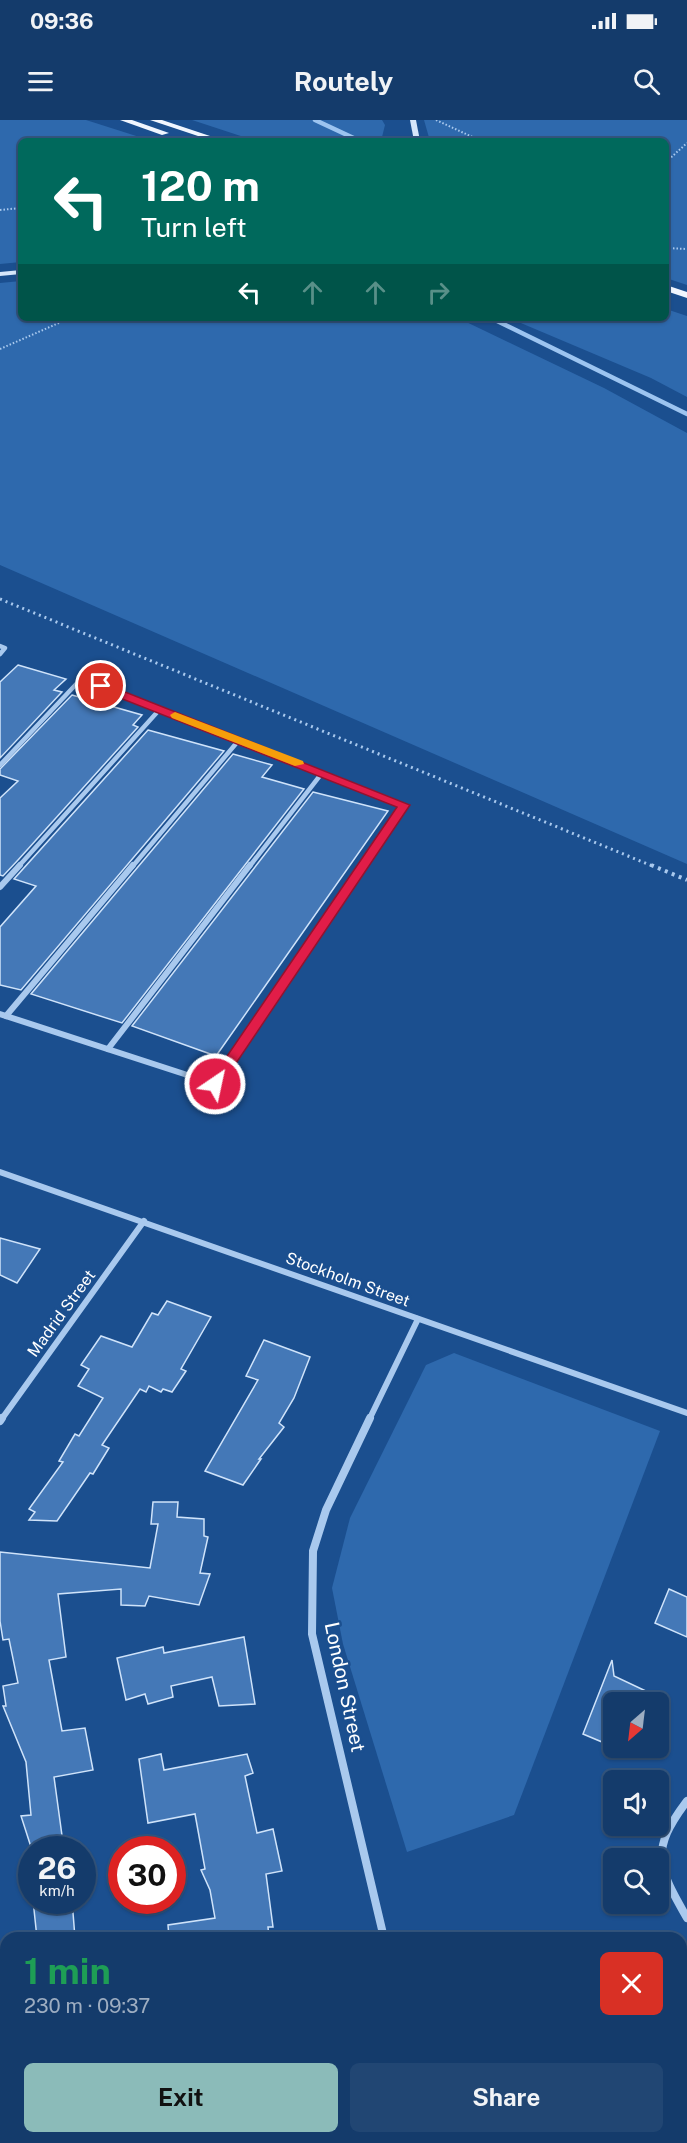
<!DOCTYPE html>
<html lang="en">
<head>
<meta charset="utf-8">
<style>
	body { margin:0; font-family:"Public Sans",sans-serif; background:#214673; color:#f1f3f6; height:100vh; display:flex; flex-direction:column; font-size:22px; white-space:nowrap }
	* { box-sizing:border-box; margin:0 }
	p { font-size:20px; color:#9dadc1 }
	.icon { flex:none; width:33px; height:33px; fill:none; stroke:currentColor; stroke-width:2; stroke-linecap:round; stroke-linejoin:round }
	.map { position:relative; flex:1; overflow:hidden }
	.side { position:absolute; left:0px; top:1812px; width:687px; height:212px; display:flex; flex-direction:column; background:#143b6b; border-radius:18px 18px 0 0; box-shadow:0 2px 4px #0004,0 0 0 2px #33557e }
	.side>* { flex:none }
	.hud { position:absolute; left:18px; top:18px; width:651px; height:183px; border-radius:9px; box-shadow:0 2px 4px #0004,0 0 0 2px #33557e; background:#00695c; color:#fff; overflow:hidden }
	.needle { width:39px; rotate:208deg }
	.tools { position:absolute; left:603px; top:1572px; display:grid; gap:12px }
	.tools a { display:grid; place-items:center; width:66px; height:66px; border-radius:9px; background:#143b6b; box-shadow:0 2px 4px #0004,0 0 0 2px #33557e; font-size:30px }
	.speed { position:absolute; left:18px; top:1716px; display:flex; gap:12px; font-size:30px; font-weight:700; text-align:center }
	.speed>* { display:grid; place-content:center; width:78px; height:78px; border-radius:50%; background:#143b6b; box-shadow:0 2px 4px #0004,0 0 0 2px #33557e; line-height:1 }
	.speed small { font-size:15px; font-weight:400 }
	.speed .limit { border:9px solid #d22; background:#fff; color:#111 }
	.pin { position:absolute; display:grid; place-items:center; width:51px; height:51px; color:#fff; margin:-26px; border:3px solid #fff; border-radius:50%; box-shadow:0 2px 6px #0007 }
	.me { position:absolute; width:66px; margin:-33px; rotate:34deg; stroke-linejoin:round; filter:drop-shadow(0 0 4px #0008) }
	.turn { display:flex; align-items:center; gap:21px; height:126px; padding:0 24px; font-size:27px }
	.turn .icon { width:78px; height:78px; stroke-width:2.5 }
	.turn b { display:block; font-size:42px; line-height:51px }
	.lanes { display:flex; align-items:center; height:57px; padding:0 24px; background:#0003; justify-content:center; gap:30px; direction:ltr }
	.lanes .off { opacity:.35 }
	.round { display:grid; place-items:center; flex:none; width:63px; height:63px; border-radius:9px; background:#214673 }
	.headline { display:flex; align-items:center; justify-content:space-between; height:102px; padding:0 24px }
	h1 { font-size:36px; font-weight:700; line-height:45px; color:#1e9e55 }
	.cta { display:flex; gap:12px; margin-top:auto; padding:12px 24px }
	.cta a { flex:1; height:69px; border-radius:9px; background:#8bbbb9; color:#111; font-size:24px; font-weight:700; line-height:69px; text-align:center }
	.cta a+a { background:#214673; color:#f1f3f6 }
	.status { display:flex; justify-content:space-between; align-items:center; height:42px; padding:0 30px; background:#143b6b; direction:ltr }
	.status svg { height:16px; fill:currentColor }
	header { display:flex; justify-content:space-between; align-items:center; height:78px; padding:0 24px; background:#143b6b; font-size:27px; font-weight:700 }
	.map>svg:first-child { display:block }
	.green { fill:#2e69ad }
	.lines { fill:none; stroke-linecap:round; stroke-linejoin:round }
	.stream { stroke:#9cc4f0; stroke-width:4.5 }
	.building { fill:#4478b7; stroke:#cfe3fa; stroke-width:1.5 }
	.path-far2 { stroke:#a9c9ee; stroke-width:2; stroke-dasharray:1.5 2; stroke-linecap:butt }
	.path-far1 { stroke:#a9c9ee; stroke-width:3; stroke-dasharray:2 4; stroke-linecap:butt }
	.path { stroke:#a9c9ee; stroke-width:4; stroke-dasharray:3 4.5; stroke-linecap:butt }
	.street-far2 { stroke:#a9c9ee; stroke-width:4.5 }
	.street-far1 { stroke:#a9c9ee; stroke-width:6 }
	.street { stroke:#a9c9ee; stroke-width:8 }
	.secondary { fill:#d6e6fa; fill-rule:evenodd }
	.primary { fill:#f0f6ff; fill-rule:evenodd }
	.route { fill:#e11d48; stroke:#92132f; stroke-width:1.5 }
	.slow { fill:#f59e0b }
	.labels { text-anchor:middle; stroke-width:5; stroke-linejoin:round; paint-order:stroke }
	.street-label { font-size:16px; fill:#fff; stroke:#1b4f8f }
	.near-street-label { font-size:20px; fill:#fff; stroke:#1b4f8f }
</style>
</head>
<body>
<div class="status"><b>09:36</b><svg viewBox="0 0 49 12"><path d="M0 12V9h3v3zM5 12V6h3v6zM10 12V3h3v9zM15 12V0h3v12zM26 1h20v11H26zM47 4h2v5h-2z"/></svg></div>
<header><svg class="icon" aria-label="menu" viewBox="0 0 24 24"><path d="M4 6h16M4 12h16M4 18h16"/></svg>Routely<svg class="icon" aria-label="search" viewBox="0 0 24 24"><circle cx="10" cy="10" r="6"/><path d="M15 15l6 6"/></svg></header>
<div class="map">
<svg width="687" height="2023" viewBox="0 0 687 2023">
	<rect width="100%" height="100%" fill="#1b4f8f"/>
	<!-- green -->
	<g class="green">
		<polygon points="0,0 86,0 152,21 21,21 21,142 0,144"/>
		<polygon points="192,0 382,0 385,5 381,21 256,21"/>
		<polygon points="424,0 687,0 687,165 666,158 666,21 430,21"/>
		<polygon points="21,161 21,198 458,198 604,268 687,313 687,744 0,445 0,163"/>
		<polygon points="666,189 687,196 687,277 651,258 509,198 666,198"/>
		<polygon points="454,1233 660,1311 514,1695 407,1732 343,1524 332,1468 350,1398 426,1245"/>
	</g>
	<g class="lines">
		<!-- stream -->
		<g class="stream">
			<polyline points="315,0 360,21"/>
			<polyline points="491,198 687,294"/>
		</g>
	</g>
	<!-- building -->
	<g class="building">
		<polygon points="18,545 66,559 54,570 62,572 0,638 0,562"/>
		<polygon points="72,575 142,595 133,605 138,607 18,740 3,756 0,755 0,678 18,661 0,655 0,649"/>
		<polygon points="148,610 224,631 21,870 0,865 0,807 36,766 14,759"/>
		<polygon points="233,634 272,645 262,657 304,669 122,903 31,874"/>
		<polygon points="313,672 388,691 216,936 132,906"/>
		<polygon points="0,1118 40,1129 17,1163 0,1155"/>
		<polygon points="167,1181 211,1197 181,1249 186,1251 172,1272 163,1269 161,1272 149,1266 146,1272 140,1269 102,1325 109,1328 93,1354 90,1353 57,1401 29,1400 35,1392 29,1389 63,1342 59,1341 75,1314 79,1316 103,1278 78,1266 89,1249 81,1245 101,1216 132,1227 152,1193 158,1195"/>
		<polygon points="264,1220 310,1237 294,1278 279,1303 284,1307 259,1339 261,1339 243,1365 205,1351 258,1260 246,1256"/>
		<polygon points="153,1382 178,1382 177,1397 204,1399 204,1416 208,1417 200,1453 210,1454 199,1485 149,1476 145,1486 121,1485 121,1469 58,1474 66,1537 49,1540 62,1611 85,1608 93,1650 54,1657 63,1723 32,1730 21,1696 31,1695 26,1642 3,1586 6,1586 3,1566 18,1563 9,1519 3,1520 0,1501 0,1432 150,1448 158,1404 151,1404"/>
		<polygon points="669,1469 687,1477 687,1517 655,1503"/>
		<polygon points="244,1517 255,1584 219,1586 212,1557 171,1566 173,1577 148,1584 145,1574 126,1580 117,1538 163,1527 164,1533"/>
		<polygon points="612,1540 614,1556 669,1582 614,1582 614,1627 583,1614"/>
		<polygon points="161,1634 164,1650 247,1634 253,1653 245,1656 257,1713 273,1709 282,1751 266,1754 273,1807 268,1807 269,1818 169,1818 168,1805 215,1798 210,1770 201,1750 205,1749 195,1694 148,1703 139,1639"/>
		<polygon points="33,1780 72,1780 75,1818 37,1818"/>
	</g>
	<g class="lines">
		<!-- path-far2 -->
		<g class="path-far2">
			<polyline points="436,0 481,21"/>
			<polyline points="666,42 687,23"/>
			<polyline points="0,90 21,88"/>
			<polyline points="666,128 687,129"/>
			<polyline points="0,229 70,198"/>
		</g>
		<!-- path-far1 -->
		<polyline class="path-far1" points="0,479 655,747"/>
		<!-- path -->
		<polyline class="path" points="651,745 687,760"/>
		<!-- street-far2 -->
		<g class="street-far2">
			<polyline points="0,526 5,528 0,534"/>
			<polyline points="0,645 81,559 404,685 362,747"/>
			<polyline points="18,747 160,589"/>
			<polyline points="132,747 239,620"/>
			<polyline points="249,747 322,653"/>
		</g>
		<!-- street-far1 -->
		<g class="street-far1">
			<polyline points="0,767 20,745"/>
			<polyline points="0,894 215,964 363,745"/>
			<polyline points="6,896 133,745"/>
			<polyline points="108,929 250,745"/>
			<polyline points="0,1052 687,1293"/>
			<polyline points="1,1300 144,1101"/>
			<polyline points="369,1300 418,1199"/>
		</g>
		<!-- street -->
		<g class="street">
			<polyline points="370,1298 326,1390 313,1431 312,1514 384,1818"/>
			<polyline points="0,1301 2,1298"/>
			<path d="M 687,1681 C 649,1731 658,1747 687,1798"/>
			<polyline points="430,2018 432,2023"/>
		</g>
		<!-- secondary -->
		<g class="secondary">
			<polygon points="410,0 416,0 420,21 414,21"/>
			<polygon points="21,150 21,154 0,156 0,152"/>
		</g>
		<!-- primary -->
		<g class="primary">
			<polygon points="120,0 132,0 169,13 162,15"/>
			<polygon points="150,0 162,0 225,21 213,21"/>
			<polygon points="666,165 687,172 687,178 666,171"/>
		</g>
	</g>
	<!-- route -->
	<polygon class="route" points="97,564 105,564 410,685 220,967 210,967 208,964 397,687 97,569"/>
	<!-- slow -->
	<polygon class="slow" points="175,592 303,641 304,644 295,646 172,598 170,595"/>
	<g class="labels">
		<!-- street labels -->
		<g class="street-label">
			<text transform="translate(348 1159) rotate(20)" y="6">Stockholm Street</text>
			<text transform="translate(61 1193) rotate(-54)" y="6">Madrid Street</text>
		</g>
		<!-- near-street labels -->
		<g class="near-street-label">
			<text transform="translate(345 1567) rotate(78)" y="7">London Street</text>
		</g>
	</g>
</svg>
<div class="tools">
<a><svg class="needle" viewBox="-14 -14 28 28"><path d="M0-13l5 13h-10z" fill="#e53935"/><path d="M0 13l5-13h-10z" fill="#9dadc1"/></svg></a>
<a><svg class="icon" aria-label="sound" viewBox="0 0 24 24"><path d="M4 9h4l5-4v14l-5-4H4zM17 9q2 3 0 6"/></svg></a>
<a><svg class="icon" aria-label="search" viewBox="0 0 24 24"><circle cx="10" cy="10" r="6"/><path d="M15 15l6 6"/></svg></a>
</div>
<div class="speed"><div>26<small>km/h</small></div><div class="limit">30</div></div>
<div class="pin" style="left:101px;top:566px;background:#d93025"><svg class="icon" aria-label="arrive" viewBox="0 0 24 24"><path d="M6 21V4h12l-3 4 3 4H6"/></svg></div>
<svg class="me" style="left:215px;top:964px" viewBox="-20 -20 40 40"><circle r="17" fill="#e11d48" stroke="#fff" stroke-width="3"/><path d="M0-11L8 9 0 5-8 9z" fill="#fff"/></svg>
<div class="hud">
<div class="turn"><svg class="icon" aria-label="left" viewBox="0 0 24 24"><path d="M17 20v-9H6M10 6l-5 5 5 5"/></svg><div><b>120 m</b>Turn left</div></div>
<div class="lanes"><svg class="icon" aria-label="left" viewBox="0 0 24 24"><path d="M17 20v-9H6M10 6l-5 5 5 5"/></svg><svg class="icon off" aria-label="ahead" viewBox="0 0 24 24"><path d="M12 20V5M6 11l6-6 6 6"/></svg><svg class="icon off" aria-label="ahead" viewBox="0 0 24 24"><path d="M12 20V5M6 11l6-6 6 6"/></svg><svg class="icon off" aria-label="right" viewBox="0 0 24 24"><path d="M7 20v-9h11M14 6l5 5-5 5"/></svg></div>
</div>
<section class="side">
<div class="headline"><div><h1>1 min</h1><p>230 m · 09:37</p></div><a class="round" style="background:#d93025;color:#fff"><svg class="icon" aria-label="close" viewBox="0 0 24 24"><path d="M6 6l12 12M18 6L6 18"/></svg></a></div>
<div class="cta"><a>Exit</a><a>Share</a></div>
</section>
</div>
</body>
</html>
